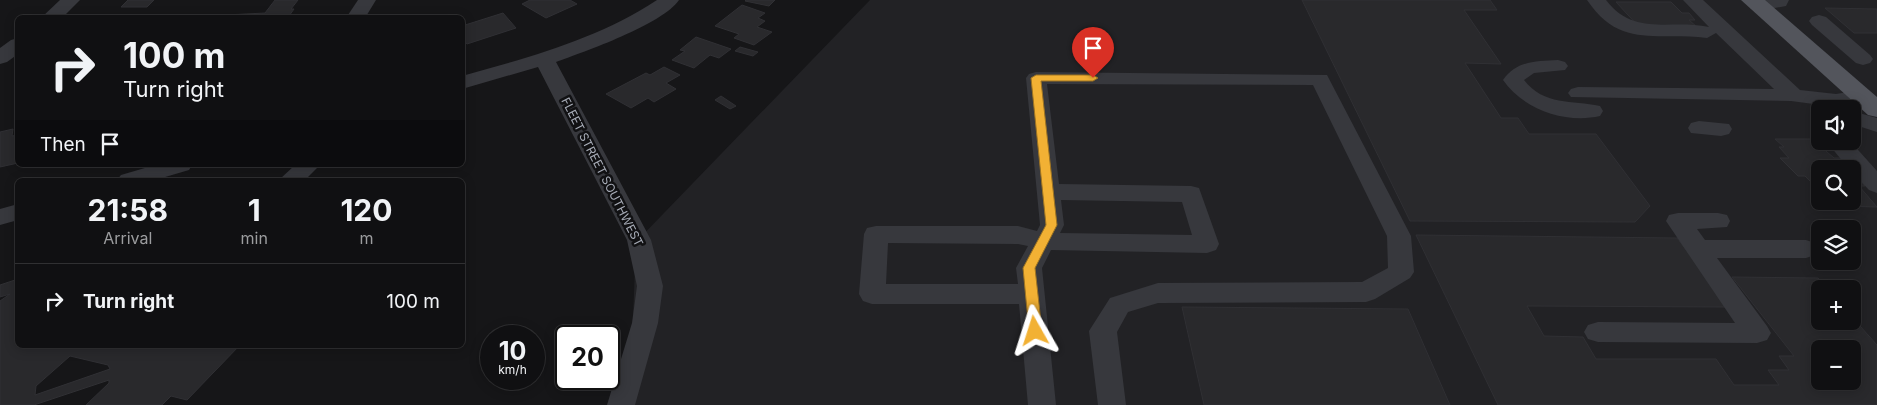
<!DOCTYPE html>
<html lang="en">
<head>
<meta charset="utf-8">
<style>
	body { margin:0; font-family:Inter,sans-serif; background:#19191b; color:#f1f3f6; height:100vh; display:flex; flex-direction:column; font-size:19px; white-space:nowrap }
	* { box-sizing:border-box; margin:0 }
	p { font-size:16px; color:#9c9d9f }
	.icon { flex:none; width:28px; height:28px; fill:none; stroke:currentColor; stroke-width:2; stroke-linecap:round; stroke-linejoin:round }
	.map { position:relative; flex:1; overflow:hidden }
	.side { position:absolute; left:15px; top:178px; width:450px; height:170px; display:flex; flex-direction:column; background:#101012; border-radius:8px; box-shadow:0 2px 12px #0003,0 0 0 1px #303032 }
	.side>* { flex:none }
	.top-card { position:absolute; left:15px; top:15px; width:450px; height:152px; border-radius:8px; box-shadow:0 2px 12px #0003,0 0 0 1px #303032; background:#101012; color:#f1f3f6; overflow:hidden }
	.buttons { position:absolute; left:1811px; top:100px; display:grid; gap:10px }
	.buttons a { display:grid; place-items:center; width:50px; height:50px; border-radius:8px; background:#101012; box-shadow:0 2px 12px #0003,0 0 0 1px #303032; font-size:25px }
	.speed { position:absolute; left:480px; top:325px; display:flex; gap:10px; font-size:25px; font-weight:700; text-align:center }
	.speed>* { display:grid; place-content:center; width:65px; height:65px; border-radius:50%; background:#101012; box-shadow:0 2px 12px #0003,0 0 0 1px #303032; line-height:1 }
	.speed small { font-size:12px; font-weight:400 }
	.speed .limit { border:2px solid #111; border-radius:8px; background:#fff; color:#111 }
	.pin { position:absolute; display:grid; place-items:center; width:42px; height:42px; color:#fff; margin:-51px -21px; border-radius:50% 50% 50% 0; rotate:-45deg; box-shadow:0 0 5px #0007 }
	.pin .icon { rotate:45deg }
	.me { position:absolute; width:55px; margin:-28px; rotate:354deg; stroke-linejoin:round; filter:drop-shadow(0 0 4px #0008) }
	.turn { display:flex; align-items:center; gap:18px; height:105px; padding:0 25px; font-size:22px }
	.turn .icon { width:65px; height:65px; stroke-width:2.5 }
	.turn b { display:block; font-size:35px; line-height:42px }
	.then { display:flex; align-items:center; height:48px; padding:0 25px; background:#0003; gap:10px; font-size:19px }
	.eta { display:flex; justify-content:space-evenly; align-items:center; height:85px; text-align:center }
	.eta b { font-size:30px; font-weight:700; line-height:35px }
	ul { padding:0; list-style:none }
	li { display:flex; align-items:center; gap:15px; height:75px; padding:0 25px; border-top:1px solid #303032 }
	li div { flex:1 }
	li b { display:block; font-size:19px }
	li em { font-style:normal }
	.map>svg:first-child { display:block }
	.built { fill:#222225; fill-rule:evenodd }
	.building { fill:#29292c; stroke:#303034; fill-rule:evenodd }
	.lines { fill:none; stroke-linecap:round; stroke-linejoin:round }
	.minor { fill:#37383d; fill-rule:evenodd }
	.major { fill:#53555c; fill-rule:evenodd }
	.route { fill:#f2b134; stroke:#9d7322 }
	.labels { text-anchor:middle; stroke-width:5; stroke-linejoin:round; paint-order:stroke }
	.street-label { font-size:12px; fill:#a8adb8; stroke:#111113 }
</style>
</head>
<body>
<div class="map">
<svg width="1877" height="405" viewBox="0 0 1877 405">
	<rect width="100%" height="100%" fill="#161618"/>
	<!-- built -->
	<path class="built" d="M 870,0 L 1877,0 L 1877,405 L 621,405 L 631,369 L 636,242 ZM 1820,109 L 1852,109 L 1852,141 L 1820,141 ZM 1820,169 L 1852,169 L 1852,201 L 1820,201 ZM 1820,229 L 1852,229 L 1852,261 L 1820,261 ZM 1820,289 L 1852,289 L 1852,321 L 1820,321 ZM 1820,349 L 1852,349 L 1852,381 L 1820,381 Z"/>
	<!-- building -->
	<g class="building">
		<polygon points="128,0 154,0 147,7 121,7"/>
		<polygon points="275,0 298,0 291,9 294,9 289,16 224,18 226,15 265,13"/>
		<polygon points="530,0 570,0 577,4 546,18 522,4"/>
		<polygon points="746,0 775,0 769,6 745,1"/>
		<polygon points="1302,0 1490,0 1497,10 1464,10 1501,64 1465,63 1501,118 1518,118 1529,134 1596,134 1650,206 1635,222 1410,221"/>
		<polygon points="1616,2 1671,2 1682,13 1689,13 1695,20 1689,20 1697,27 1640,28"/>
		<polygon points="742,5 765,13 758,18 765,21 757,27 772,32 754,45 734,38 739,34 715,26"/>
		<polygon points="1825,8 1877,9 1877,33 1854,33"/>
		<polygon points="503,13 516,28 467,44 462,38 462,26"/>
		<polygon points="696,37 731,49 719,58 710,55 694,68 672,60 685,51 680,50"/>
		<polygon points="740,47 758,52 753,56 735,51"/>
		<polygon points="664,67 680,75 666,83 676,89 654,102 648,98 631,108 606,94 646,73 650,75"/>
		<polygon points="721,96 736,106 730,109 715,100"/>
		<polygon points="13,129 12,136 18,135 18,163 0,167 0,132"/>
		<polygon points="1775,139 1812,139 1834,158 1842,158 1861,177 1855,177 1865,186 1859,186 1877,207 1841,206 1836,201 1852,201 1852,169 1820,169 1820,186 1815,186 1805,176 1798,176 1780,158 1789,158 1779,147 1784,147"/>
		<path d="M 1416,235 L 1677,238 L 1730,307 L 1527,306 L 1544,336 L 1583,337 L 1596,359 L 1716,359 L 1734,385 L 1779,385 L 1768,370 L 1789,370 L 1779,356 L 1794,356 L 1732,277 L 1818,278 L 1828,289 L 1820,289 L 1820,321 L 1852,321 L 1852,317 L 1877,345 L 1877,405 L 1498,405 ZM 1820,349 L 1852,349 L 1852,381 L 1820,381 Z"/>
		<path d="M 18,279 L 18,345 L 240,345 L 187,400 L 171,396 L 162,405 L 86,405 L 109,383 L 109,380 L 34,405 L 0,405 L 0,301 L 10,294 L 0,297 L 0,285 ZM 70,356 L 108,365 L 110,369 L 35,395 L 36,386 Z"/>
		<polygon points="1182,307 1408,309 1450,405 1204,405"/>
	</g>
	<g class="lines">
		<!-- minor -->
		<g class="minor">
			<polygon points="60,0 80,0 62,18 41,18"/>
			<polygon points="358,0 376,0 365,18 346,18"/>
			<path d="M 657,0 L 679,0 C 663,24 584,52 556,62 L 651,240 L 663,286 L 658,323 L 635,405 L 607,405 L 632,323 L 637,286 L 627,240 L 538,67 L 462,89 L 462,76 C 530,57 598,39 657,0 Z"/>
			<path d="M 1587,0 L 1606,0 C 1634,37 1670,19 1709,27 L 1683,0 L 1703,0 L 1800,90 L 1836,94 L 1861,90 L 1868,92 L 1872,96 L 1868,100 L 1836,107 L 1791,101 L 1571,97 L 1568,93 L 1571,89 L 1578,87 L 1774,89 L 1716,33 L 1707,38 C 1656,31 1621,50 1587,0 Z"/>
			<polygon points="1756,0 1789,0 1786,6 1758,11 1751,9 1749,5"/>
			<polygon points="1819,15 1826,17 1870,55 1873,59 1870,63 1863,65 1856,63 1812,25 1809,21 1812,17"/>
			<polygon points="18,38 18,54 7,62 0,64 0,48 11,40"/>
			<path d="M 1558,60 L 1565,62 L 1568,66 L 1565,70 L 1534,73 L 1524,80 C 1544,106 1572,100 1600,106 L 1603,111 L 1600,116 C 1565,124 1523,109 1503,80 C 1516,61 1536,61 1558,60 Z"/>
			<path d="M 1036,72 L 1327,75 L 1411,236 L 1414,272 L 1410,278 L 1375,299 L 1366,302 L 1158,303 L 1128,312 L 1117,332 L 1126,405 L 1098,405 L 1089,331 L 1110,298 L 1158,283 L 1362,282 L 1388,268 L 1387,236 L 1313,85 L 1047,84 L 1059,184 L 1191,186 L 1199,188 L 1219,244 L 1216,250 L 1207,253 L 1051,250 L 1042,268 L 1056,405 L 1028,405 L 1019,304 L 872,304 L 863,301 L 859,294 L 864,234 L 867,228 L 876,226 L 1018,226 L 1037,231 L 1040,225 L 1026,78 L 1029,74 ZM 1061,200 L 1182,202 L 1192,235 L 1060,233 L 1064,225 ZM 888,243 L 1018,244 L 1028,246 L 1016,268 L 1018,284 L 886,284 Z"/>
			<polygon points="1852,111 1877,118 1877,132 1852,124"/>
			<polygon points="1699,121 1729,124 1732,129 1729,134 1721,136 1691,133 1688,128 1691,123"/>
			<polygon points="1826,141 1850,141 1877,171 1877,193 1869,190 1852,172 1852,169 1849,169"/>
			<polygon points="155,165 192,165 189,170 155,180 117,180 121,175"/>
			<polygon points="295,165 320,165 305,180 279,180"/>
			<polygon points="18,204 18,220 0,225 0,209"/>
			<polygon points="1678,213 1718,213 1727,215 1730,221 1727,227 1697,229 1705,240 1806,240 1815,243 1818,249 1815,255 1806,258 1717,258 1767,326 1771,333 1767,340 1757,343 1598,342 1588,339 1584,332 1588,325 1598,322 1735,323 1666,221 1669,215"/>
		</g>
		<!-- major -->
		<polygon class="major" points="1741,0 1765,0 1877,97 1877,117 1868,115"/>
	</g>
	<!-- route -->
	<polygon class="route" points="1036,75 1093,75 1098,78 1093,81 1041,81 1057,225 1035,268 1042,331 1035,336 1029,331 1023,268 1046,225 1031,78"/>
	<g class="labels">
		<!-- street labels -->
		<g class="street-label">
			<text transform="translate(602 172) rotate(63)" y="4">FLEET STREET SOUTHWEST</text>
		</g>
	</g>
</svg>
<div class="buttons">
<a><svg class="icon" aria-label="sound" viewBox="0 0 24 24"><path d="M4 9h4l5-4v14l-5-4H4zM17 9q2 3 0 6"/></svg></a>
<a><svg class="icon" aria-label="search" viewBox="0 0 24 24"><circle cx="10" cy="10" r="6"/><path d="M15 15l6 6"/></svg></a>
<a><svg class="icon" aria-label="layers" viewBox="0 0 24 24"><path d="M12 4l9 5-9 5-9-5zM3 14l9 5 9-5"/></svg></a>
<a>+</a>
<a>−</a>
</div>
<div class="speed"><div>10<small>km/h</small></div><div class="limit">20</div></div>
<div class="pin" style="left:1093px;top:78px;background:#d93025"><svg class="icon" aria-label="arrive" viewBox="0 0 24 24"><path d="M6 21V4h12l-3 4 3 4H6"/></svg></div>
<svg class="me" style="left:1035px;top:331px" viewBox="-20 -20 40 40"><path d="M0-17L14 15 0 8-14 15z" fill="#f2b134" stroke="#fff" stroke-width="4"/></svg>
<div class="top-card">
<div class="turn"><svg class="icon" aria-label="right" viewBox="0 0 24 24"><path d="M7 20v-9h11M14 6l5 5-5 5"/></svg><div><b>100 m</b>Turn right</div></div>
<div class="then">Then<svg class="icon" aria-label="arrive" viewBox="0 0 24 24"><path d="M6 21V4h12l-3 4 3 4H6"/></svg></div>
</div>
<section class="side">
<div class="eta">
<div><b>21:58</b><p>Arrival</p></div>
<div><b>1</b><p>min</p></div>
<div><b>120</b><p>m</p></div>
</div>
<ul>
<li><svg class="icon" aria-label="right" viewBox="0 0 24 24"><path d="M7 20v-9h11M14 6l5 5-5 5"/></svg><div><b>Turn right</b></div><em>100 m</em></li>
</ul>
</section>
</div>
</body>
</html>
